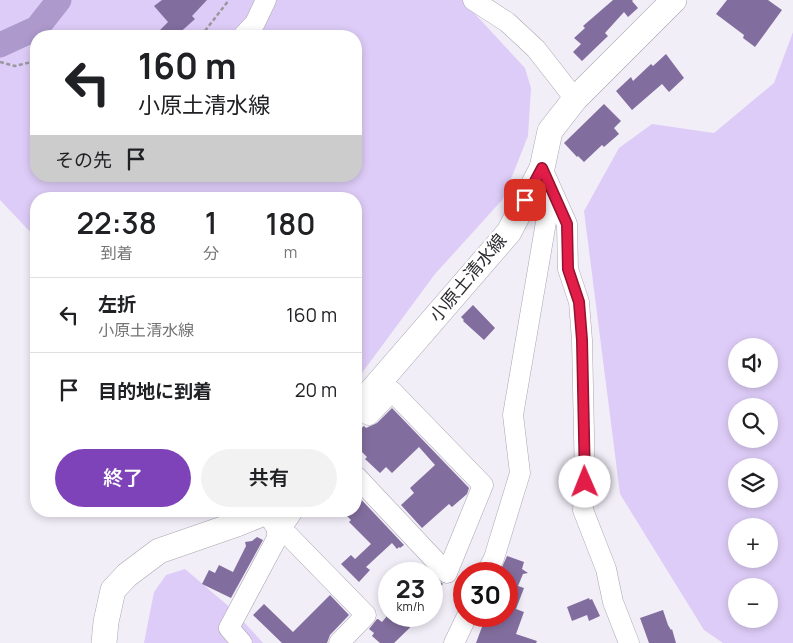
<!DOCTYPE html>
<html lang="ja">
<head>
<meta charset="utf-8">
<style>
	body { margin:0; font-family:Manrope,"Noto Sans JP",sans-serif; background:#f2f2f2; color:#202124; height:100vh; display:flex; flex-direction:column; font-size:19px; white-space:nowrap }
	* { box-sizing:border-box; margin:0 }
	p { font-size:16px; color:#757577 }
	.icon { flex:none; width:28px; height:28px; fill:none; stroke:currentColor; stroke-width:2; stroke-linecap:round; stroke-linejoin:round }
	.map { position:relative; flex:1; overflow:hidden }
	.details { position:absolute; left:30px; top:192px; width:332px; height:325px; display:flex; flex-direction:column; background:#fff; border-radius:20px; box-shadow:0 2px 8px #0003 }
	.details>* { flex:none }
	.banner { position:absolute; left:30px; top:30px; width:332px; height:152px; border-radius:20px; box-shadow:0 2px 8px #0003; background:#fff; color:#202124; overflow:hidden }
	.controls { position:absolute; left:728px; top:338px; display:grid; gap:10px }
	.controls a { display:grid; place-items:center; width:50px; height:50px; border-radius:50%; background:#fff; box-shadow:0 2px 8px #0003; font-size:25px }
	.speed { position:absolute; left:378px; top:562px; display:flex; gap:10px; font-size:25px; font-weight:700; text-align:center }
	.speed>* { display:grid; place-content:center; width:65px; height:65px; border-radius:50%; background:#fff; box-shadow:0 2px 8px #0003; line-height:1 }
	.speed small { font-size:12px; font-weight:400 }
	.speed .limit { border:8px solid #d22; background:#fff; color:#111 }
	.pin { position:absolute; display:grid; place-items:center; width:42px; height:42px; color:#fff; margin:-21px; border-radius:10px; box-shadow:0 2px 8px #0006 }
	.me { position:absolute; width:55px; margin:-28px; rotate:359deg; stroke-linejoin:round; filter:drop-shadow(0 0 4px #0008) }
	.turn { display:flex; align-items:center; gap:18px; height:105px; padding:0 25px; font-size:22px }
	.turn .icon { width:65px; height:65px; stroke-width:2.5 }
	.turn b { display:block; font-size:35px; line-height:42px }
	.then { display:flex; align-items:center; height:48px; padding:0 25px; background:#0003; gap:10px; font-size:19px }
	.eta { display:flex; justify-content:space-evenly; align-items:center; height:85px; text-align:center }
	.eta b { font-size:30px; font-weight:600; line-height:35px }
	.cta { display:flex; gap:10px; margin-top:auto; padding:10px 25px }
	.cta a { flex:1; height:58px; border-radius:30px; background:#7e43b9; color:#fff; font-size:20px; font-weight:600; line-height:58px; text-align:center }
	.cta a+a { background:#f2f2f2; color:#202124 }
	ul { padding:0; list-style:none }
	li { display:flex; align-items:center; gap:15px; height:75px; padding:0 25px; border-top:1px solid #e0e0e0 }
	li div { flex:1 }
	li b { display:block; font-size:19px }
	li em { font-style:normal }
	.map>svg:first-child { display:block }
	.green { fill:#ddccf7; fill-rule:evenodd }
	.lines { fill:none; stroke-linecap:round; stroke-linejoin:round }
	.river { stroke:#ae99cc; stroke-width:25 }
	.building { fill:#826e9e }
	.minor-casing { stroke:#a9a5af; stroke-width:21 }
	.major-casing { stroke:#a9a5af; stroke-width:26 }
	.path { stroke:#9a979e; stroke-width:2.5; stroke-dasharray:4 2.5; stroke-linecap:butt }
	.minor { stroke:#fff; stroke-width:20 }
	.major { stroke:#fff; stroke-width:25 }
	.route-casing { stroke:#92132f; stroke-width:12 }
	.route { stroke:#e11d48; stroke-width:9 }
	.labels { text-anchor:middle; stroke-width:5; stroke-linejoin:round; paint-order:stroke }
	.street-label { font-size:18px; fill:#2e2c30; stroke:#fff }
</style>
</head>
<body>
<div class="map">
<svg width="793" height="643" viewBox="0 0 793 643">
	<rect width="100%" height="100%" fill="#f2eef8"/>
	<!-- green -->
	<g class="green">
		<path d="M 0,0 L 462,0 L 525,68 L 531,88 L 528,136 L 503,199 L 435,274 L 356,381 L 356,199 L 36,199 L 36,238 L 0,200 ZM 36,36 L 356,36 L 356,176 L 36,176 Z"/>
		<path d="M 793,32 L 793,643 L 723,643 L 704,630 L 620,494 L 584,211 L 619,148 L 652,124 L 714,133 L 774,83 ZM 736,346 L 769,346 L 769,379 L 736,379 ZM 736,406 L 769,406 L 769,439 L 736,439 ZM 736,466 L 769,466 L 769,499 L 736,499 ZM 736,526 L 769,526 L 769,559 L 736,559 ZM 736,586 L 769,586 L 769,619 L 736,619 Z"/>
		<polygon points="185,569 233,610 263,643 144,643 154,592 166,575"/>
	</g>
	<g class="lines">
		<!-- river -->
		<polyline class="river" points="0,45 37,28 59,0"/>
	</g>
	<!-- building -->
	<g class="building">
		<polygon points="162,0 207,0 192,16 195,19 176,36 154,36 168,22 154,6"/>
		<polygon points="613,0 633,0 632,1 638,8 628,17 624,12 605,33 608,36 582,61 573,52 581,44 574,38 585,28 583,26"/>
		<polygon points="727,0 768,0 782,10 755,47 743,38 744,35 716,14"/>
		<polygon points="666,54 684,78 669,92 662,84 632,110 616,91 631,77 633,81 651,64 653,66"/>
		<polygon points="604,104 621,121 614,128 619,134 604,147 602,145 584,162 578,156 577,157 564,143"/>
		<polygon points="473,305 495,328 484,340 463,321 464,320 461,317"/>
		<polygon points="392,408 469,488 467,494 452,507 449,504 422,528 401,505 414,493 410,488 435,465 419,447 392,473 386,467 380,473 365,459 367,457 356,446 356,432 364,426 366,428 377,423"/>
		<polygon points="356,494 404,545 400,548 399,547 397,549 392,543 366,567 370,570 359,582 341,564 351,555 355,559 371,544 349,522 351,520 342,511 356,511"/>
		<polygon points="257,537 263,540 231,598 202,584 209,570 215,573 219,565 233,572 246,546 245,542 252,541"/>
		<polygon points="507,556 524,562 522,569 528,573 523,574 518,586 524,588 516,609 524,612 516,634 537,641 536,643 476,643 486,616 506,616 506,574 499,574"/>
		<polygon points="431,574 443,584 431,595"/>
		<polygon points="330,595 349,615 330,635 327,643 282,643 253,615 264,604 293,632"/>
		<polygon points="589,598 590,600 592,599 600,616 589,621 587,615 572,621 567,607"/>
		<polygon points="663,610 668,625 671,630 672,629 676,643 649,643 640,618"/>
		<polygon points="387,616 422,616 394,643 380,643 372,636 374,633 369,629 377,619 378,619 382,622"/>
	</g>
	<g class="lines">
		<!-- minor casing -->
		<g class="minor-casing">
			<g id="minor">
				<polyline points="473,0 507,22 536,49 575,99"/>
				<polyline points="243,36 255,23 266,0"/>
				<polyline points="542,168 567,224 568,269 579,302 582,340 585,482 583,510 606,569 613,602 629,643"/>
				<polyline points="356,476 447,573 483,485 392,391 369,415 357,408"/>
				<polyline points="271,519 277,529 286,521 293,511"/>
				<polyline points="277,529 289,536 366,615 339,643"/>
				<polyline points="486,574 494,558 520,473 513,415 546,222 543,182"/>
				<polyline points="242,643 229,628 277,538 277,529"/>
				<polyline points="454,643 467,616"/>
			</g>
		</g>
		<!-- major casing -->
		<g class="major-casing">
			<g id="major">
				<polyline points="356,409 509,232 542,168 550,131 575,99 674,0"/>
				<polyline points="104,643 106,622 113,590 127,575 159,551 237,524 269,511"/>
			</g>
		</g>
		<!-- path -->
		<g class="path">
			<polyline points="201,36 229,0"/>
			<polyline points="0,62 15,66 36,61"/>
		</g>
		<!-- minor -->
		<use href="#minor" class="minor"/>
		<!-- major -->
		<use href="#major" class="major"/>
	</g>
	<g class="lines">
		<!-- route casing -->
		<g class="route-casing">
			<polyline id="route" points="525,200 542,168 567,224 568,269 579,302 582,340 585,482"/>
		</g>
		<!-- route -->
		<use href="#route" class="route"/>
	</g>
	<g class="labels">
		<!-- street labels -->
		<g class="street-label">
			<text transform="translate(468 278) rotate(-50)" y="6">小原土清水線</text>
		</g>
	</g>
</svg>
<div class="controls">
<a><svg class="icon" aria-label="sound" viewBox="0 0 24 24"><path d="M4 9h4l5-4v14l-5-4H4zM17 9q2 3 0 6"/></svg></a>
<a><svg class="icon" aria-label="search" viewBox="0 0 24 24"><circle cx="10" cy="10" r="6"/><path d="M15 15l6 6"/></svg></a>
<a><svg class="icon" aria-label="layers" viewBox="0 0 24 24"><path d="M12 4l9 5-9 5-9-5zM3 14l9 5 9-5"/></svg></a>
<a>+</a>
<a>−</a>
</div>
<div class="speed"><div>23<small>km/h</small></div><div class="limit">30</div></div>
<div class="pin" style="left:525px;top:200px;background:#d93025"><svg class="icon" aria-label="arrive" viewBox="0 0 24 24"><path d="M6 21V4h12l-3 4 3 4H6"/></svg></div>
<svg class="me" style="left:585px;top:482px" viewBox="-20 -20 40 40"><circle r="19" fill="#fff"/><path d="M0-13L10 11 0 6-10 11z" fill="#e11d48"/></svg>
<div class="banner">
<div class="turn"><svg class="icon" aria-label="left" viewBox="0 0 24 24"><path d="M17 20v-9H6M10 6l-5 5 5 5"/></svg><div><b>160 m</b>小原土清水線</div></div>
<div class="then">その先<svg class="icon" aria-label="arrive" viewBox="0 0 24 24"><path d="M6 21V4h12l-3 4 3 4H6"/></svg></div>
</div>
<section class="details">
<div class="eta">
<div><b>22:38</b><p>到着</p></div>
<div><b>1</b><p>分</p></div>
<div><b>180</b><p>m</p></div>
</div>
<ul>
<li><svg class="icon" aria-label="left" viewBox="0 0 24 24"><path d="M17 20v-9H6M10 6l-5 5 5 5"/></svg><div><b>左折</b><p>小原土清水線</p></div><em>160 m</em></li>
<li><svg class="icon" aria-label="arrive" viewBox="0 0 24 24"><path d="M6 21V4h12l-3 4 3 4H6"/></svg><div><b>目的地に到着</b></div><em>20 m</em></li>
</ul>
<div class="cta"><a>終了</a><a>共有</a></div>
</section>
</div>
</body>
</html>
